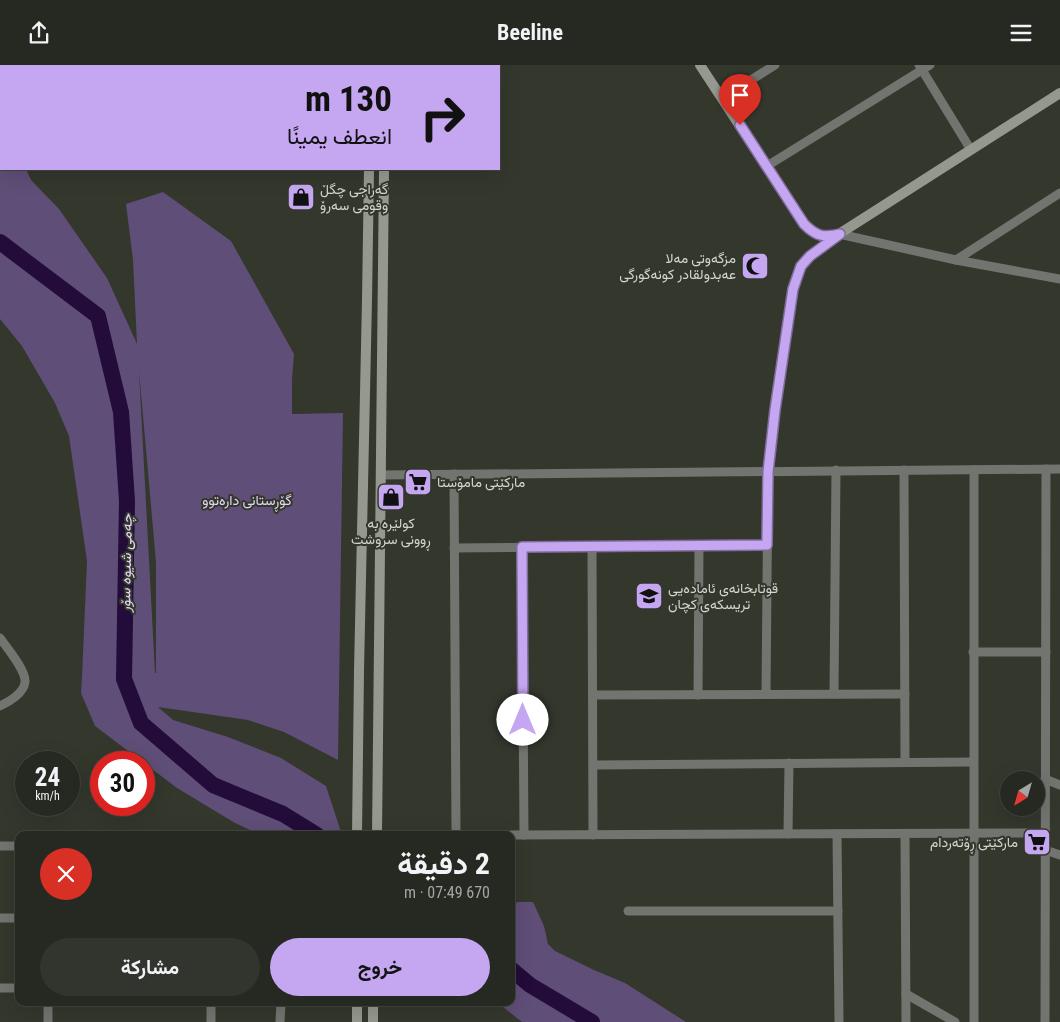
<!DOCTYPE html>
<html lang="ar">
<head>
<meta charset="utf-8">
<style>
	body { margin:0; font-family:"Roboto Condensed",Vazirmatn,sans-serif; background:#32352e; color:#f1f3f6; direction:rtl; height:100vh; display:flex; flex-direction:column; font-size:19px; white-space:nowrap }
	* { box-sizing:border-box; margin:0 }
	p { font-size:16px; color:#a4a6a5 }
	.icon { flex:none; width:28px; height:28px; fill:none; stroke:currentColor; stroke-width:2; stroke-linecap:round; stroke-linejoin:round }
	.map { position:relative; flex:1; overflow:hidden; direction:ltr }
	.drawer { position:absolute; left:15px; top:766px; width:500px; height:175px; display:flex; flex-direction:column; background:#262921; border-radius:10px; box-shadow:0 5px 20px #0002,0 0 0 1px #42453f; direction:rtl }
	.drawer>* { flex:none }
	.banner { position:absolute; left:0px; top:0px; width:500px; height:105px; box-shadow:0 5px 20px #0002,0 0 0 1px #42453f; direction:rtl; background:#c5a6f0; color:#111; overflow:hidden }
	.needle { width:32px; rotate:217deg }
	.buttons { position:absolute; left:1000px; top:706px; display:grid; gap:10px }
	.buttons a { display:grid; place-items:center; width:45px; height:45px; border-radius:50%; background:#262921; box-shadow:0 5px 20px #0002,0 0 0 1px #42453f; font-size:25px }
	.speed { position:absolute; left:15px; top:686px; display:flex; gap:10px; font-size:25px; font-weight:700; text-align:center }
	.speed>* { display:grid; place-content:center; width:65px; height:65px; border-radius:50%; background:#262921; box-shadow:0 5px 20px #0002,0 0 0 1px #42453f; line-height:1 }
	.speed small { font-size:12px; font-weight:400 }
	.speed .limit { border:8px solid #d22; background:#fff; color:#111 }
	.pin { position:absolute; display:grid; place-items:center; width:42px; height:42px; color:#fff; margin:-51px -21px; border-radius:50% 50% 50% 0; rotate:-45deg; box-shadow:0 0 5px #0007 }
	.pin .icon { rotate:45deg }
	.me { position:absolute; width:55px; margin:-28px; rotate:0deg; stroke-linejoin:round; filter:drop-shadow(0 0 4px #0008) }
	.turn { display:flex; align-items:center; gap:18px; height:105px; padding:0 25px; font-size:22px }
	.turn .icon { width:65px; height:65px; stroke-width:2.5 }
	.turn b { display:block; font-size:35px; line-height:42px }
	.round { display:grid; place-items:center; flex:none; width:52px; height:52px; border-radius:26px; background:#32352e }
	.headline { display:flex; align-items:center; justify-content:space-between; height:85px; padding:0 25px }
	h1 { font-size:30px; font-weight:700; line-height:38px }
	.action { display:flex; gap:10px; margin-top:auto; padding:10px 25px }
	.action a { flex:1; height:58px; border-radius:30px; background:#c5a6f0; color:#111; font-size:20px; font-weight:700; line-height:58px; text-align:center }
	.action a+a { background:#32352e; color:#f1f3f6 }
	header { display:flex; justify-content:space-between; align-items:center; height:65px; padding:0 25px; background:#262921; font-size:22px; font-weight:700 }
	.map>svg:first-child { display:block }
	.green { fill:#5f4e77; fill-rule:evenodd }
	.lines { fill:none; stroke-linecap:round; stroke-linejoin:round }
	.river { stroke:#230b3a; stroke-width:16 }
	.street { stroke:#72746f; stroke-width:9 }
	.secondary { stroke:#94988e; stroke-width:10 }
	.route-casing { stroke:#806c9c; stroke-width:12 }
	.route { stroke:#c5a6f0; stroke-width:9 }
	.labels { text-anchor:middle; stroke-width:4; stroke-linejoin:round; paint-order:stroke }
	.poi-label { font-size:14px; fill:#d3d6ce; stroke:#33372c; text-anchor:start }
	.park-label { font-size:14px; fill:#e1d4f5; stroke:#33372c }
	.water-label { font-size:15px; font-style:italic; fill:#e1d4f5; stroke:#33372c }
</style>
</head>
<body>
<header><svg class="icon" aria-label="menu" viewBox="0 0 24 24"><path d="M4 6h16M4 12h16M4 18h16"/></svg>Beeline<svg class="icon" aria-label="share" viewBox="0 0 24 24"><path d="M12 15V3M7 8l5-5 5 5M5 13v7h14v-7"/></svg></header>
<div class="map">
<svg width="1060" height="957" viewBox="0 0 1060 957">
	<rect width="100%" height="100%" fill="#33372c"/>
	<!-- green -->
	<g class="green">
		<path d="M 0,0 L 71,0 L 69,1 L 1,1 L 1,104 L 26,104 L 31,115 L 59,144 L 107,213 L 137,279 L 133,195 L 126,139 L 163,127 L 231,176 L 294,289 L 292,314 L 292,349 L 343,348 L 338,695 L 284,667 L 248,655 L 158,642 L 173,655 L 228,672 L 281,693 L 326,721 L 342,770 L 261,770 L 235,758 L 177,723 L 95,661 L 81,628 L 82,612 L 87,496 L 69,371 L 55,338 L 22,281 L 0,254 ZM 139,306 L 156,497 L 156,608 L 155,608 Z"/>
		<polygon points="517,837 533,837 544,861 548,879 555,886 594,905 625,918 686,957 522,957 498,938 511,938 511,845"/>
	</g>
	<g class="lines">
		<!-- river -->
		<g class="river">
			<polyline points="20,1 21,0"/>
			<polyline points="0,26 1,25"/>
			<polyline points="0,177 98,251 121,347 127,436 124,614 141,658 213,720 283,749 317,770"/>
			<polyline points="511,904 530,920 592,957"/>
		</g>
		<!-- street -->
		<g class="street">
			<polyline points="919,0 971,85"/>
			<polyline points="722,33 775,0"/>
			<polyline points="767,101 930,0"/>
			<polyline points="956,195 1060,128"/>
			<polyline points="904,405 905,697"/>
			<polyline points="974,405 974,957"/>
			<polyline points="454,409 456,770"/>
			<polyline points="381,410 1060,404"/>
			<polyline points="592,481 593,770"/>
			<polyline points="522,482 524,770"/>
			<polyline points="454,483 767,480"/>
			<path d="M 0,573 C 7,583 26,605 25,617 C 24,628 9,637 0,641"/>
			<polyline points="973,587 1046,587"/>
			<polyline points="766,629 768,407 775,345 793,224 801,201 810,191 839,169 956,195 1060,214"/>
			<polyline points="834,629 836,405"/>
			<polyline points="593,630 905,629"/>
			<polyline points="698,630 699,481"/>
			<polyline points="594,700 973,697"/>
			<polyline points="1045,714 1060,720"/>
			<polyline points="788,769 789,698"/>
			<polyline points="837,769 839,956"/>
			<polyline points="905,769 906,957"/>
			<polyline points="511,770 1045,768"/>
			<polyline points="0,781 19,781"/>
			<polyline points="1045,785 1060,790"/>
			<polyline points="628,846 838,846"/>
			<polyline points="0,853 19,853"/>
			<polyline points="0,923 19,923"/>
			<polyline points="906,929 955,957"/>
			<polyline points="48,957 48,938"/>
			<polyline points="211,957 211,938"/>
			<polyline points="280,957 281,938"/>
			<polyline points="1045,957 1046,404"/>
		</g>
		<!-- secondary -->
		<g class="secondary">
			<path d="M 700,0 L 804,159 C 816,171 823,173 839,169 L 1060,28"/>
			<polyline points="371,1 371,0"/>
			<polyline points="385,1 385,0"/>
			<polyline points="357,770 359,606 367,235 369,104"/>
			<polyline points="377,770 384,104"/>
			<polyline points="357,957 357,938"/>
			<polyline points="373,957 373,938"/>
		</g>
	</g>
	<g class="lines">
		<!-- route casing -->
		<g class="route-casing">
			<path id="route" d="M 523,655 L 522,482 L 767,480 L 768,407 L 775,345 L 793,224 L 801,201 L 810,191 L 840,169 C 823,173 816,171 804,159 L 740,60"/>
		</g>
		<!-- route -->
		<use href="#route" class="route"/>
	</g>
	<!-- icons -->
	<defs>
		<g id="shop-square" transform="scale(1.4375)"><rect x="-9" y="-9" width="18" height="18" rx="4" fill="#c5a6f0" stroke="#33372c"/><path d="M-5-2.5h2.3a2.7 3.5 0 0 1 5.4 0H5L5.5 6h-11ZM-1.5-2.5h3a1.5 2.3 0 0 0-3 0Z" fill="#111"/></g>
		<g id="mosque-square" transform="scale(1.4375)"><rect x="-9" y="-9" width="18" height="18" rx="4" fill="#c5a6f0" stroke="#33372c"/><path d="M3.5-4.9A6 6 0 1 0 3.5 4.9A5 5 0 1 1 3.5-4.9Z" fill="#111"/></g>
		<g id="supermarket-square" transform="scale(1.4375)"><rect x="-9" y="-9" width="18" height="18" rx="4" fill="#c5a6f0" stroke="#33372c"/><path d="M-6-5.5h2.5l.6 2H6L4.5 2H-2.5L-4.4-4H-6ZM-1.5 3.2a1.3 1.3 0 1 0 .1 0ZM3 3.2a1.3 1.3 0 1 0 .1 0Z" fill="#111"/></g>
		<g id="school-square" transform="scale(1.4375)"><rect x="-9" y="-9" width="18" height="18" rx="4" fill="#c5a6f0" stroke="#33372c"/><path d="M0-5L7-2L0 1L-7-2ZM-4 1L0 2.5L4 1V4Q0 6-4 4Z" fill="#111"/></g>
	</defs>
	<g fill-rule="evenodd">
		<use href="#shop-square" x="301" y="132"/>
		<use href="#mosque-square" x="755" y="201"/>
		<use href="#supermarket-square" x="418" y="417"/>
		<use href="#shop-square" x="391" y="432"/>
		<use href="#school-square" x="649" y="531"/>
		<use href="#supermarket-square" x="1037" y="777"/>
	</g>
	<g class="labels">
		<!-- poi labels -->
		<g class="poi-label">
			<text x="320" y="129">گەراجی چگڵ<tspan x="320" dy="16">وقومی سەرۆ</tspan></text>
			<text x="736" y="198" text-anchor="end">مزگەوتی مەلا<tspan x="736" dy="16">عەبدولقادر کونەگورگی</tspan></text>
			<text x="437" y="422">مارکێتی مامۆستا</text>
			<text x="391" y="463" text-anchor="middle">کولێرە بە<tspan x="391" dy="16">ڕوونی سروشت</tspan></text>
			<text x="668" y="528">قوتابخانەی ئامادەیی<tspan x="668" dy="16">تریسکەی کچان</tspan></text>
			<text x="1018" y="782" text-anchor="end">مارکێتی ڕۆتەردام</text>
		</g>
		<!-- park labels -->
		<g class="park-label">
			<text x="247" y="440">گۆڕستانی دارەتوو</text>
		</g>
		<!-- water labels -->
		<g class="water-label">
			<text transform="translate(126 498) rotate(-89)" y="5">چەمی شیوە سۆر</text>
		</g>
	</g>
</svg>
<div class="buttons">
<a><svg class="needle" viewBox="-14 -14 28 28"><path d="M0-13l5 13h-10z" fill="#e53935"/><path d="M0 13l5-13h-10z" fill="#a4a6a5"/></svg></a>
</div>
<div class="speed"><div>24<small>km/h</small></div><div class="limit">30</div></div>
<div class="pin" style="left:740px;top:60px;background:#d93025"><svg class="icon" aria-label="arrive" viewBox="0 0 24 24"><path d="M6 21V4h12l-3 4 3 4H6"/></svg></div>
<svg class="me" style="left:523px;top:655px" viewBox="-20 -20 40 40"><circle r="19" fill="#fff"/><path d="M0-13L10 11 0 6-10 11z" fill="#c5a6f0"/></svg>
<div class="banner">
<div class="turn"><svg class="icon" aria-label="right" viewBox="0 0 24 24"><path d="M7 20v-9h11M14 6l5 5-5 5"/></svg><div><b>130 m</b>انعطف يمينًا</div></div>
</div>
<section class="drawer">
<div class="headline"><div><h1>2 دقيقة</h1><p>670 m · 07:49</p></div><a class="round" style="background:#d93025;color:#fff"><svg class="icon" aria-label="close" viewBox="0 0 24 24"><path d="M6 6l12 12M18 6L6 18"/></svg></a></div>
<div class="action"><a>خروج</a><a>مشاركة</a></div>
</section>
</div>
</body>
</html>
